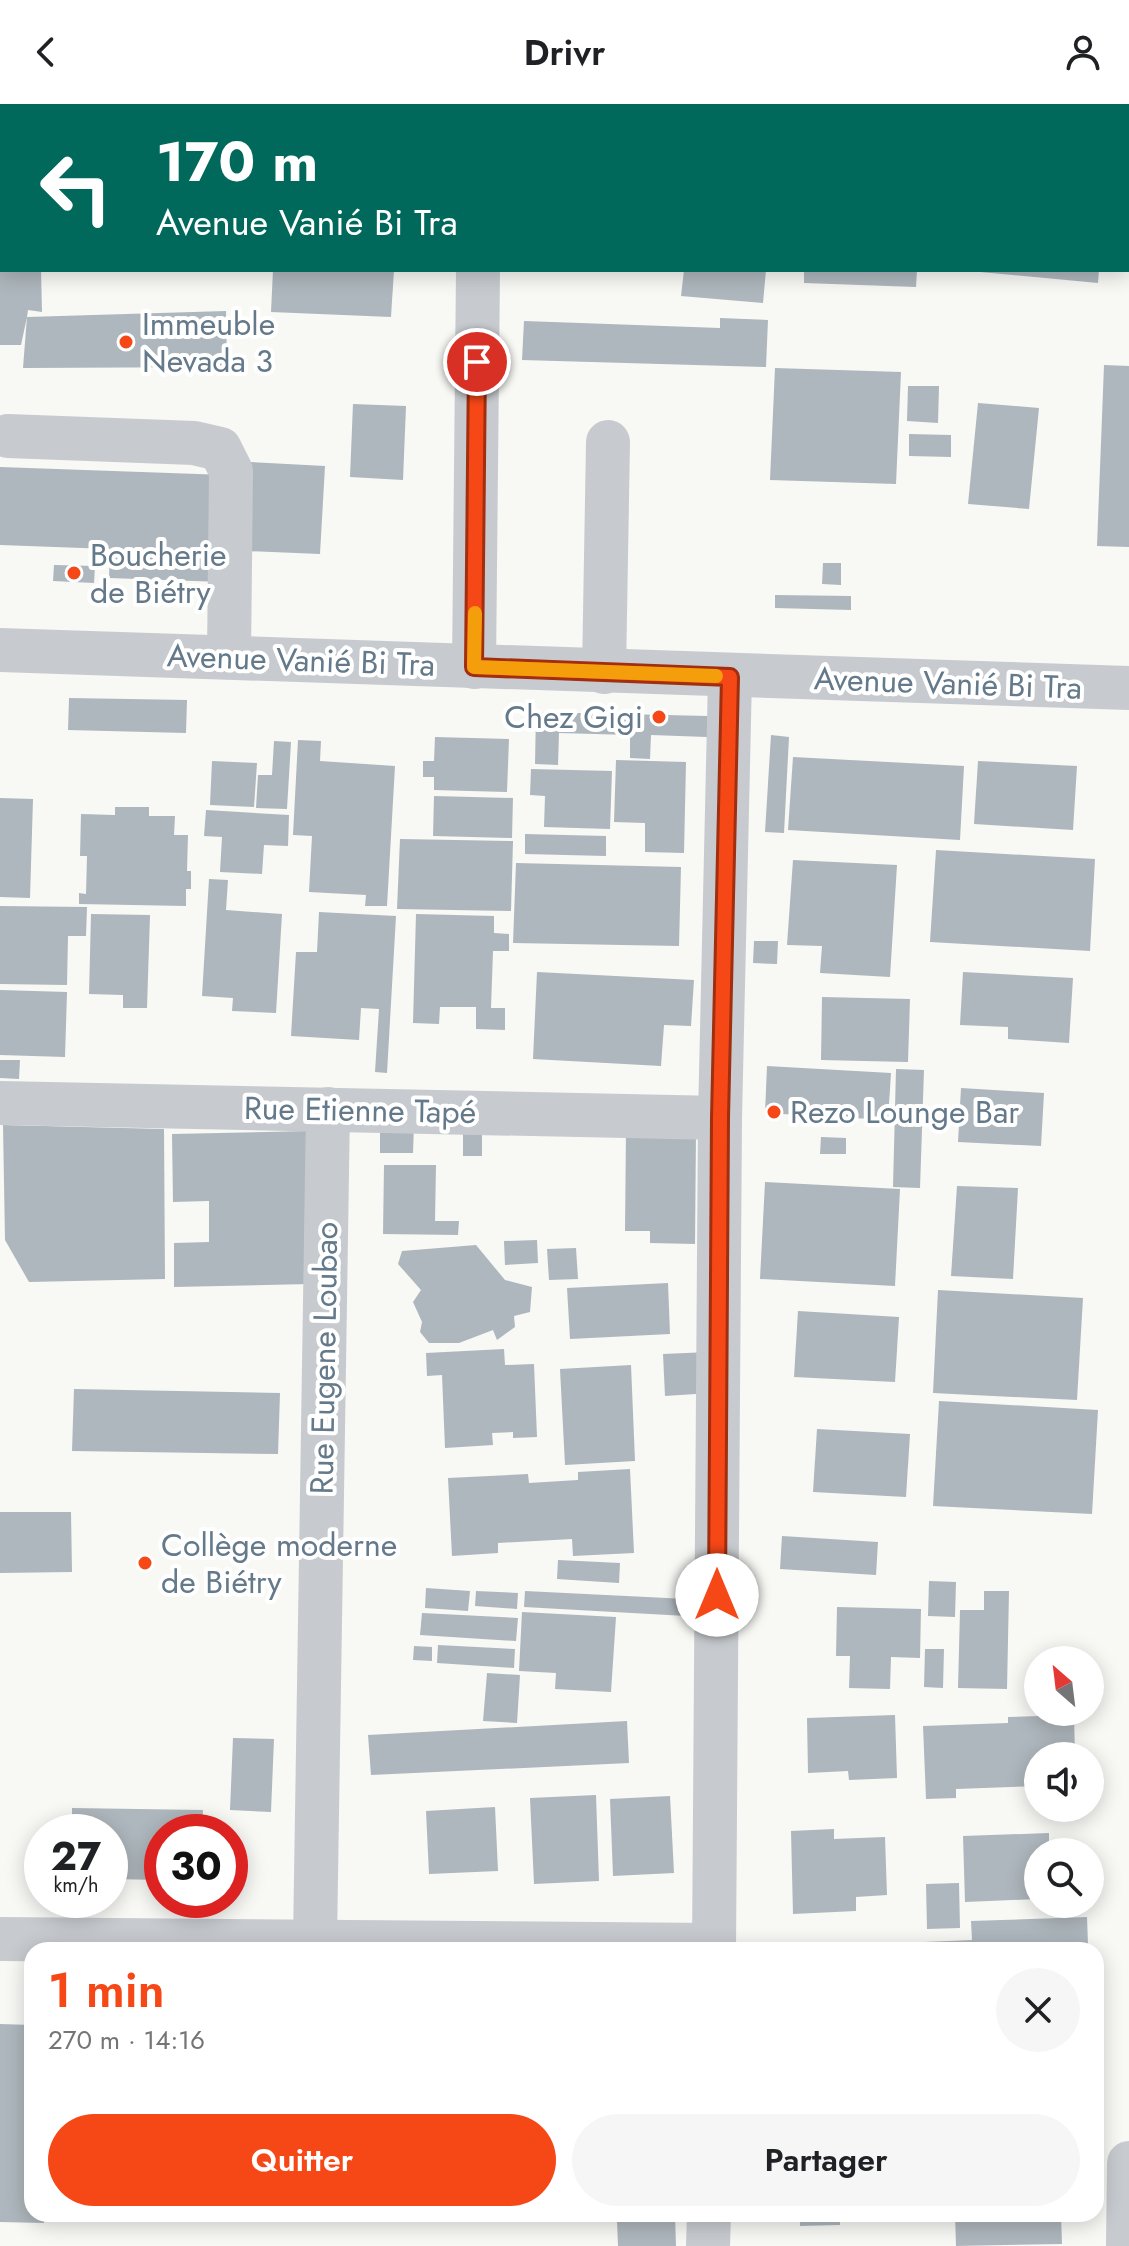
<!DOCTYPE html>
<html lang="fr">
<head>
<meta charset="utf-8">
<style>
	body { margin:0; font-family:Jost,sans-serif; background:#f6f6f6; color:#202124; height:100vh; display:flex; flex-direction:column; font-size:30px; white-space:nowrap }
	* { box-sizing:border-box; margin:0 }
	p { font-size:26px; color:#757577 }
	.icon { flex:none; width:44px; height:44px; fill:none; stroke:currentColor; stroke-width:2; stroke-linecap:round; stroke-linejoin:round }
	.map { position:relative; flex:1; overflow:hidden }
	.drawer { position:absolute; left:24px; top:1838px; width:1080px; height:280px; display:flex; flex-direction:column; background:#fff; border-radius:24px; box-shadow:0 4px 20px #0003 }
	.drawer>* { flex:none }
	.guide { position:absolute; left:0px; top:0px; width:1130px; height:168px; box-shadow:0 4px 20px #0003; background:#00695c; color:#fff; overflow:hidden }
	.needle { width:52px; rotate:332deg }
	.tools { position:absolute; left:1024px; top:1542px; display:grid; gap:16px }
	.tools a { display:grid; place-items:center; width:80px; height:80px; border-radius:50%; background:#fff; box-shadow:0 4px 20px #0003; font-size:40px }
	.speed { position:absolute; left:24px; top:1710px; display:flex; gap:16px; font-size:40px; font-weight:700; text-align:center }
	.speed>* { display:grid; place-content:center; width:104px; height:104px; border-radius:50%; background:#fff; box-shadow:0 4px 20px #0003; line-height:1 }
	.speed small { font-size:20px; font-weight:400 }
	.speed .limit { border:12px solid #d22; background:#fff; color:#111 }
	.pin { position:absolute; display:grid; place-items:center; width:68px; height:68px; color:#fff; margin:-34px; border:4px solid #fff; border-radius:50%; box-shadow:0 2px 8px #0007 }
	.me { position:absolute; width:88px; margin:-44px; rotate:0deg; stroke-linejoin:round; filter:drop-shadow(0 0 6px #0008) }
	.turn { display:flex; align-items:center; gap:28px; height:168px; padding:0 24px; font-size:36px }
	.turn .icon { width:104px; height:104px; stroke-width:2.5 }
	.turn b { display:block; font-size:56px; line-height:68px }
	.round { display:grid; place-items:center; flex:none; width:84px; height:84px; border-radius:42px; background:#f6f6f6 }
	.head { display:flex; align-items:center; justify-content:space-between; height:136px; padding:0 24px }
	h1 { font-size:48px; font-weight:600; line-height:60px; color:#f64717 }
	.primary-button { display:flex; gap:16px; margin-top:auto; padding:16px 24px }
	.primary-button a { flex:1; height:92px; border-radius:48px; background:#f64717; color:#fff; font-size:32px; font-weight:600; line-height:92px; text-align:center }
	.primary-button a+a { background:#f6f6f6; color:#202124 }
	header { display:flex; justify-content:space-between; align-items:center; height:104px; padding:0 24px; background:#fff; font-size:36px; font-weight:600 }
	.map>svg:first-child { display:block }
	.building { fill:#aeb7bd }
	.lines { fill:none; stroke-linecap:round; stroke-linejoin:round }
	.minor { stroke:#c7cbcf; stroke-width:44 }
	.route-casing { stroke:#a02e0f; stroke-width:20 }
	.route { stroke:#f64717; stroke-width:14 }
	.slow { stroke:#f59e0b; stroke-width:14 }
	.poi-dot { fill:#f64717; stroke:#fff; stroke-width:3 }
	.labels { text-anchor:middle; stroke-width:8; stroke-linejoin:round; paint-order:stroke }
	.poi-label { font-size:32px; fill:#647989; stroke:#fff; text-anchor:start }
	.street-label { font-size:32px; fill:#647989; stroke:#fff }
</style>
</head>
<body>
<header><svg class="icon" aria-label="back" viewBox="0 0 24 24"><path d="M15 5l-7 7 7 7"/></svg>Drivr<svg class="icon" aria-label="person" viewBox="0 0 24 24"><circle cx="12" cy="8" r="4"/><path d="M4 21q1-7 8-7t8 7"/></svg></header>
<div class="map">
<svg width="1129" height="2142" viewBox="0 0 1129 2142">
	<rect width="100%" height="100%" fill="#f8f8f5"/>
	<!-- building -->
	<g class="building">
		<polygon points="0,166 41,166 42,208 28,206 27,213 226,207 227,263 23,264 27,213 21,241 0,241"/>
		<polygon points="273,166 394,166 391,213 271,208"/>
		<polygon points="684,166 766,166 763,199 681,192"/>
		<polygon points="804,166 917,166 916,183 804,179"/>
		<polygon points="980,166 1099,166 1098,179 980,168"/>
		<polygon points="720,214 768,216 766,263 522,256 524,217 720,224"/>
		<polygon points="1104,261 1129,262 1129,443 1097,442"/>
		<polygon points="775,264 901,268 896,380 770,376"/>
		<polygon points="908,282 939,282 938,319 907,317"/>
		<polygon points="978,299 1039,304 1029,405 968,400"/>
		<polygon points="353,300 406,302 403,376 350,373"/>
		<polygon points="909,330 951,331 951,353 909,352"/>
		<polygon points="249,358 325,362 320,450 245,447"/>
		<polygon points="0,363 226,371 222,478 109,474 110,445 0,441"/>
		<polygon points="823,459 841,459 841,481 822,480"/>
		<polygon points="54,461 95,462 94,479 53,477"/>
		<polygon points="775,491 851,492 851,506 775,504"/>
		<polygon points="69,594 187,596 186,629 68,626"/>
		<polygon points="536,608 708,612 707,633 651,631 650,655 630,654 630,631 559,629 558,661 535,660"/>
		<polygon points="771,631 789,633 784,729 765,728"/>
		<polygon points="435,633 509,635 507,688 434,686 434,673 423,673 423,657 434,657"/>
		<polygon points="298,636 321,637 320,657 395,662 387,802 365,802 366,791 309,788 312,732 293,731"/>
		<polygon points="274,637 291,638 287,705 256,704 258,671 272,671"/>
		<polygon points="793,653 964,662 960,736 788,726"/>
		<polygon points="616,656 686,658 684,749 645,748 645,719 614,718"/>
		<polygon points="212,657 257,659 254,703 210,701"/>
		<polygon points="978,657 1077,662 1073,726 974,720"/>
		<polygon points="531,665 612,667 610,725 544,723 545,692 530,691"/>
		<polygon points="434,692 513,694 512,734 433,732"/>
		<polygon points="0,694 33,695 30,794 0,793"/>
		<polygon points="115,703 149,703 149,712 175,712 174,731 188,731 187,767 191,767 191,785 186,785 186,802 79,800 79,789 86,790 87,752 80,752 81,710 115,711"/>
		<polygon points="206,706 289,711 288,742 264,741 262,770 220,768 222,733 204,732"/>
		<polygon points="525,730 606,732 606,752 525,750"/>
		<polygon points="400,735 513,737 511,807 397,805"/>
		<polygon points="936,746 1095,755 1090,847 930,838"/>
		<polygon points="793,756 897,761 890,873 820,869 822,842 787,841"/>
		<polygon points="516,759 681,763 679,842 513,839"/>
		<polygon points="209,775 228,776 226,806 282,810 276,909 232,907 233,894 202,892"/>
		<polygon points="0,802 87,803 86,832 68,832 67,881 0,880"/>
		<polygon points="319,808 396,812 387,969 375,968 379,905 361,904 359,936 291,932 296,848 317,848"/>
		<polygon points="91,810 150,811 147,904 123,904 123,891 89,890"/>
		<polygon points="416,810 494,812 494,829 509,830 509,847 493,847 491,904 505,904 505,926 476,925 476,903 440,903 439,920 413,919"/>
		<polygon points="754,837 778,837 777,860 753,859"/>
		<polygon points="537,868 694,876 691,922 664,921 661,962 533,955"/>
		<polygon points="963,868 1073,874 1069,939 1008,935 1008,923 960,921"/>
		<polygon points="0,886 67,888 65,953 0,951"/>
		<polygon points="822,893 910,895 908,958 821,956"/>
		<polygon points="0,956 20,956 19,975 0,974"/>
		<polygon points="767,962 891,969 888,1016 765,1009"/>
		<polygon points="896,965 924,966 920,1084 893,1083"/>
		<polygon points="961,984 1044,989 1041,1042 958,1038"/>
		<polygon points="463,1019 482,1020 482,1052 463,1052"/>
		<polygon points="380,1020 414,1020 413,1049 380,1049"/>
		<polygon points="3,1021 164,1025 165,1175 29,1178 5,1136"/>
		<polygon points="626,1026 696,1027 695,1140 650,1139 650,1127 625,1127"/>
		<polygon points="308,1027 310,1180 174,1183 174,1139 209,1138 209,1097 173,1098 172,1030"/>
		<polygon points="821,1033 846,1034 846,1050 820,1050"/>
		<polygon points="384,1061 436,1061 435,1117 459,1117 458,1131 383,1130"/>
		<polygon points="765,1078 900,1085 895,1182 760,1175"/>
		<polygon points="957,1082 1018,1084 1013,1175 951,1172"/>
		<polygon points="537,1136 538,1159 505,1161 504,1137"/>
		<polygon points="476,1141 505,1176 532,1183 530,1208 514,1212 515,1223 497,1236 493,1226 459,1239 429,1239 420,1228 422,1218 413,1198 421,1186 398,1160 402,1147"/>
		<polygon points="576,1144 578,1175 549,1176 547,1145"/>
		<polygon points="668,1179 670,1230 570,1235 567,1184"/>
		<polygon points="938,1186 1083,1194 1077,1296 933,1289"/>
		<polygon points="798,1207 899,1213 895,1278 794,1273"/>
		<polygon points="504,1245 505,1261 534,1260 537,1333 513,1334 513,1328 492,1329 493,1341 445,1344 442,1271 427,1272 426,1249"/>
		<polygon points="709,1248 711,1289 665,1292 663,1250"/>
		<polygon points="631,1261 635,1357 565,1361 560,1265"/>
		<polygon points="74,1285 280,1289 278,1350 72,1347"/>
		<polygon points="939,1297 1098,1306 1092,1410 933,1402"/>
		<polygon points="817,1325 910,1330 906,1393 813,1388"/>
		<polygon points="630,1365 634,1449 573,1452 572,1435 498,1439 498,1449 452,1452 448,1374 528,1370 529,1379 578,1376 578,1368"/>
		<polygon points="0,1408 71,1408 72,1468 0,1469"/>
		<polygon points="782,1432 878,1438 876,1471 780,1465"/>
		<polygon points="558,1456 620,1459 619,1479 557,1475"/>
		<polygon points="929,1477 956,1478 955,1513 928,1512"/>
		<polygon points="426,1484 470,1487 468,1507 425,1504"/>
		<polygon points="476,1487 518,1489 517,1505 475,1502"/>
		<polygon points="525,1487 687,1495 686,1512 524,1503"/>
		<polygon points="984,1487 1009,1487 1007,1585 958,1584 960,1506 984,1506"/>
		<polygon points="837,1503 921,1505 920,1554 891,1553 890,1585 849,1584 850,1552 836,1552"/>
		<polygon points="522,1508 616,1513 611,1588 555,1585 556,1569 519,1567"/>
		<polygon points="422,1509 518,1514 516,1537 420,1531"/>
		<polygon points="438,1541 515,1545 514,1564 437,1559"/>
		<polygon points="414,1542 432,1543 432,1557 413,1556"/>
		<polygon points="925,1545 944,1545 943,1584 924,1583"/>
		<polygon points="487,1569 520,1571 517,1619 483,1617"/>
		<polygon points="895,1611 897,1674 849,1676 848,1667 808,1669 807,1614"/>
		<polygon points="1074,1611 1075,1652 1038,1652 1038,1682 956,1685 956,1694 926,1695 923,1622 1008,1619 1008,1613"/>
		<polygon points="627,1617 629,1659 371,1671 368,1631"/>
		<polygon points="233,1634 274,1635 271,1708 230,1706"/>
		<polygon points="596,1691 599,1777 534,1780 530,1694"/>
		<polygon points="670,1692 674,1769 613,1772 610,1695"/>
		<polygon points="495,1703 498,1767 429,1770 426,1707"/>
		<polygon points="72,1704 203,1706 202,1728 162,1728 162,1776 110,1775 110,1728 72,1728"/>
		<polygon points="834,1725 834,1735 885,1733 887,1791 856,1793 856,1807 793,1810 791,1727"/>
		<polygon points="1049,1729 1049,1748 1038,1748 1038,1795 965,1798 963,1732"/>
		<polygon points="959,1779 960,1824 927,1825 926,1780"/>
		<polygon points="1087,1813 1088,1841 1027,1843 1027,1846 925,1846 924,1838 972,1836 971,1817"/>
		<polygon points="0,1920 32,1921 32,2110 44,2110 44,2119 0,2118"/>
		<polygon points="78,2110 157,2110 157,2116 77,2114"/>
		<polygon points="180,2110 275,2110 275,2116 180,2114"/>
		<polygon points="571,2110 675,2110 676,2142 618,2142 617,2117 571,2118"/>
		<polygon points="800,2110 840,2110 840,2121 800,2122"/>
		<polygon points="955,2110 1061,2110 1062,2140 956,2142"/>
	</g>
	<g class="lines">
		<!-- minor -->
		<g class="minor">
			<polyline points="877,0 938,2"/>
			<polyline points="1009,0 1009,2"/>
			<polyline points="479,2 479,0"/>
			<polyline points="1128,7 1129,7"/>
			<polyline points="8,332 194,339 220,345 231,367 229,553"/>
			<polyline points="0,546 1129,584"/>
			<polyline points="474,563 478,166"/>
			<polyline points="604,568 608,338"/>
			<polyline points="0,999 720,1014"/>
			<polyline points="0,1835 714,1841"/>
			<polyline points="315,1838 328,1005"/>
			<polyline points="714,1846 720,1014 730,573"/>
			<polyline points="708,2142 709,2110"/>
			<polyline points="1128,2142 1129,2059"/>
		</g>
	</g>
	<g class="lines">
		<!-- route casing -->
		<g class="route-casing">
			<polyline id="route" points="477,258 474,563 730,573 720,1014 717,1491"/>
		</g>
		<!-- route -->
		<use href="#route" class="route"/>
		<!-- slow -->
		<polyline class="slow" points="475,509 474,563 716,572"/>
	</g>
	<!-- markers -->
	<g class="poi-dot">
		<circle cx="126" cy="238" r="8"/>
		<circle cx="74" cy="469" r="8"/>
		<circle cx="659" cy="613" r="8"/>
		<circle cx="774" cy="1008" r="8"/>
		<circle cx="145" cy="1459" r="8"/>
	</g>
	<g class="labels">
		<!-- poi labels -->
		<g class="poi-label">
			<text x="142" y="231">Immeuble<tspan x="142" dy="37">Nevada 3</tspan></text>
			<text x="90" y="462">Boucherie<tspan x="90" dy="37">de Biétry</tspan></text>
			<text x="643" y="624" text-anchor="end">Chez Gigi</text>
			<text x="790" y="1019">Rezo Lounge Bar</text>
			<text x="161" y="1452">Collège moderne<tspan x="161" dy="37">de Biétry</tspan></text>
		</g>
		<!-- street labels -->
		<g class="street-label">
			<text transform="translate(301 556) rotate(2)" y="11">Avenue Vanié Bi Tra</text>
			<text transform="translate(948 579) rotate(2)" y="11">Avenue Vanié Bi Tra</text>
			<text transform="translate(360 1006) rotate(1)" y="11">Rue Etienne Tapé</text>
			<text transform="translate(324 1254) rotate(-89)" y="11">Rue Eugene Loubao</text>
		</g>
	</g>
</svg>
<div class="tools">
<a><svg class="needle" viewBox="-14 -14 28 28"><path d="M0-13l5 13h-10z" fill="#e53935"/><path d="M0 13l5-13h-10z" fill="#757577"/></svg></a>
<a><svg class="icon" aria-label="sound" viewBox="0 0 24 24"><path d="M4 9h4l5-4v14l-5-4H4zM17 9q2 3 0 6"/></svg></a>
<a><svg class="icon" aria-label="search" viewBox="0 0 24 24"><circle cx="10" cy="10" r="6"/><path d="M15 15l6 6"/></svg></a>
</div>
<div class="speed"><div>27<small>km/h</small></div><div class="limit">30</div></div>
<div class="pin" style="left:477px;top:258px;background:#d93025"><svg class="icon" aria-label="arrive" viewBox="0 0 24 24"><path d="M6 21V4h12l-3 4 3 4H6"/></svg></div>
<svg class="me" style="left:717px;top:1491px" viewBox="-20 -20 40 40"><circle r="19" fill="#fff"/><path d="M0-13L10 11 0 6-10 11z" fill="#f64717"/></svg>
<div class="guide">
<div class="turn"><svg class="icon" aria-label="left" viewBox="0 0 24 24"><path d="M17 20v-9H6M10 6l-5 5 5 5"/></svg><div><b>170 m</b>Avenue Vanié Bi Tra</div></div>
</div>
<section class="drawer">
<div class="head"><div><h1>1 min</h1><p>270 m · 14:16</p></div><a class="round"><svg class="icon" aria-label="close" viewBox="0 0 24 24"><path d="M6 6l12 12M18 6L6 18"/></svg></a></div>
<div class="primary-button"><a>Quitter</a><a>Partager</a></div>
</section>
</div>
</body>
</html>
